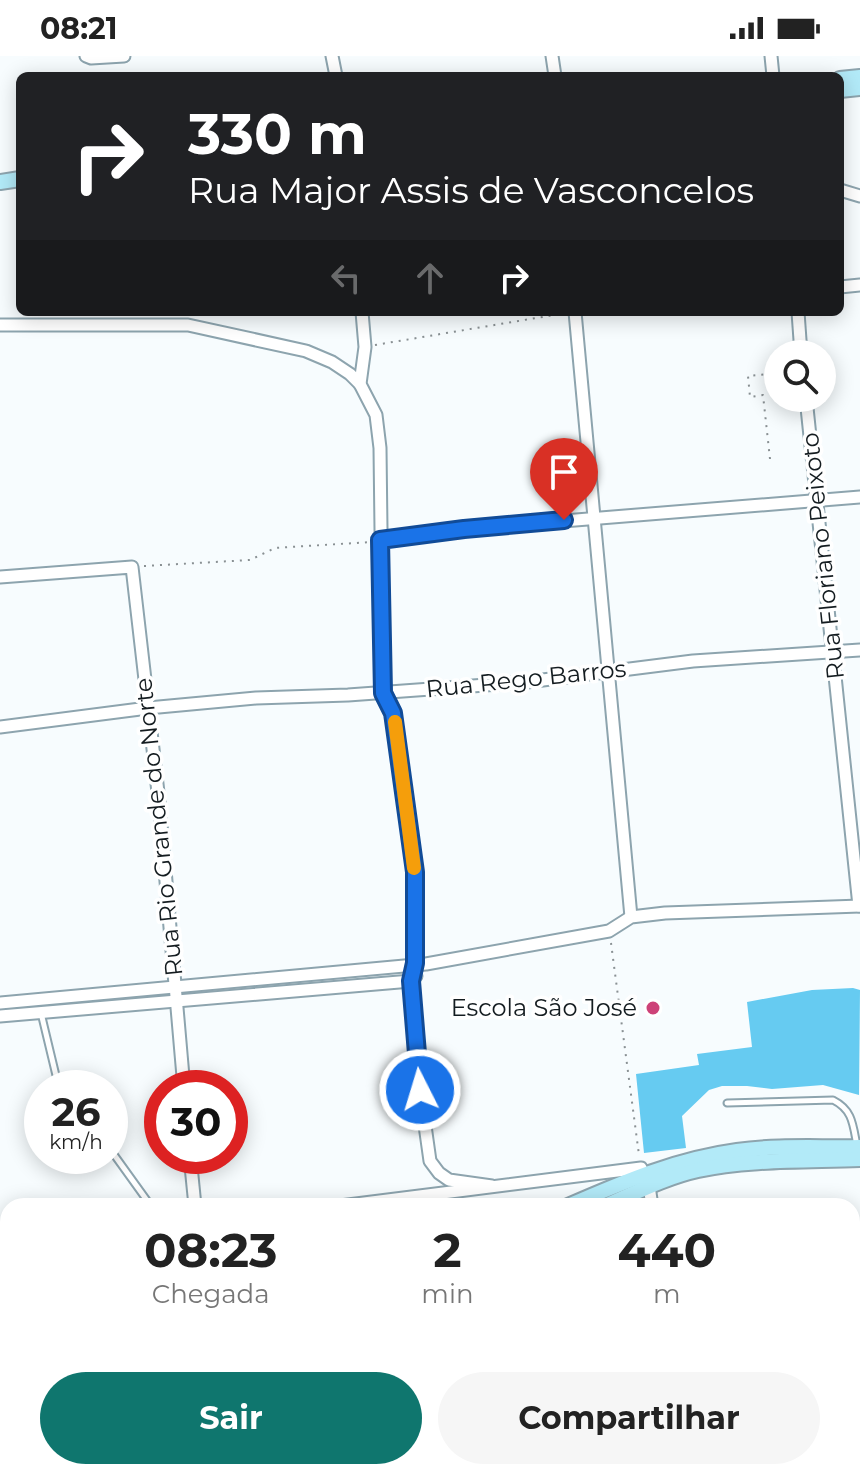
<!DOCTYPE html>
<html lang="pt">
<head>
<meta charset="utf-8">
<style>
	body { margin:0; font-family:Montserrat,sans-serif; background:#f6f6f6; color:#222; height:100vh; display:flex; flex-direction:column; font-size:30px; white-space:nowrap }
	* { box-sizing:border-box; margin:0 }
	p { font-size:26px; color:#767676 }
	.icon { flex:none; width:44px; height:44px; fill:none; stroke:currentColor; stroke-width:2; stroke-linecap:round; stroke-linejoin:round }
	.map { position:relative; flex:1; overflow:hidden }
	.panel { position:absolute; left:0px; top:1142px; width:860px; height:282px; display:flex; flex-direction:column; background:#fff; border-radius:24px 24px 0 0; box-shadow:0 4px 20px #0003 }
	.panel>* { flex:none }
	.banner { position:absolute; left:16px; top:16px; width:828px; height:244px; border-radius:12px; box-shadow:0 4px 20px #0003; background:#202124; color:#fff; overflow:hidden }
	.tools { position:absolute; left:764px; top:284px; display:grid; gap:16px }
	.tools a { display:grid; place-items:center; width:72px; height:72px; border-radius:50%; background:#fff; box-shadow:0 4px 20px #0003; font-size:40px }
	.speed { position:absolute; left:24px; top:1014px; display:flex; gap:16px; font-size:40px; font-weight:700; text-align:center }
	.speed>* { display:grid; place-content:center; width:104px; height:104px; border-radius:50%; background:#fff; box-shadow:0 4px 20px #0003; line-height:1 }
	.speed small { font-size:20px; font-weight:400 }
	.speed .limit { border:12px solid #d22; background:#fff; color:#111 }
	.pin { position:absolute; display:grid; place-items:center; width:68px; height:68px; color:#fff; margin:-82px -34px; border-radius:50% 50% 50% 0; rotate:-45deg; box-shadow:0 0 8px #0007 }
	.pin .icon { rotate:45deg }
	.me { position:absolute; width:88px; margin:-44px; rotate:355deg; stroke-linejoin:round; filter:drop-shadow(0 0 6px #0008) }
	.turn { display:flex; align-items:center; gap:28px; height:168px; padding:0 40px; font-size:36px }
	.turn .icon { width:104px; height:104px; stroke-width:2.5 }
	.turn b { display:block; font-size:56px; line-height:68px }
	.lanes { display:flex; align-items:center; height:76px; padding:0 40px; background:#0003; justify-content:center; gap:40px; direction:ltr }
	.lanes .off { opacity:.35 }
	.eta { display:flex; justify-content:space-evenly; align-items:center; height:136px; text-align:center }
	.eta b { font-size:48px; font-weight:700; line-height:56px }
	.cta { display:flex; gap:16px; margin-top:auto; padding:16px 40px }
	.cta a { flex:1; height:92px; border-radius:48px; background:#0f766e; color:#fff; font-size:32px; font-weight:700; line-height:92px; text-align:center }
	.cta a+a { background:#f6f6f6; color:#222 }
	.status { display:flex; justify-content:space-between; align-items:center; height:56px; padding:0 40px; background:#fff; direction:ltr }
	.status svg { height:22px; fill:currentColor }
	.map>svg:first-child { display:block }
	.green { fill:#caedfc }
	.forest { fill:#66cbf1 }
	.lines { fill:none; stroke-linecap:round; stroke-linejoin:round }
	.canal { stroke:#53b9df; stroke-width:12 }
	.lane-casing { stroke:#8da4ae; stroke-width:9 }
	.street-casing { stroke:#8da4ae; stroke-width:15 }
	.secondary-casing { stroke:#8da4ae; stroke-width:18 }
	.path { stroke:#899093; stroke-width:2; stroke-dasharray:2 6; stroke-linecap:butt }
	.lane { stroke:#fff; stroke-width:5 }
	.street { stroke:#fff; stroke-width:11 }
	.secondary { stroke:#b2eaf8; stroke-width:14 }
	.route-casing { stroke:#114b97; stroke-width:20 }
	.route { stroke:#1a73e8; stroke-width:14 }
	.slow { stroke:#f59e0b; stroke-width:14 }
	.poi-dot { fill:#cd4278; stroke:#fff; stroke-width:3 }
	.labels { text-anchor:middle; stroke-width:7; stroke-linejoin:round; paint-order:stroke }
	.street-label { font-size:24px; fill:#141c20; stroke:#fff }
	.poi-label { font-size:24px; fill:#141c20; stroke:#fff; text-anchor:end }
</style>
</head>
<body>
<div class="status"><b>08:21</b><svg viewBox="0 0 49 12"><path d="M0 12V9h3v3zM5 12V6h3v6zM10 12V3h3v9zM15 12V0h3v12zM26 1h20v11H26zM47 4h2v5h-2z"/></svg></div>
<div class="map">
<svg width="860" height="1423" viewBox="0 0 860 1423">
	<rect width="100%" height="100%" fill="#f7fcfe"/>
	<!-- green -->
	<polygon class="green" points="0,1393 8,1394 8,1416 52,1416 53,1422 0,1423"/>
	<!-- forest -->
	<polygon class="forest" points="853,932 860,934 859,1039 823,1029 772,1033 747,1030 722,1030 709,1034 682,1060 686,1092 644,1097 636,1018 699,1009 697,998 752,991 747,946 812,934"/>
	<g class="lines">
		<!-- canal -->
		<polyline class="canal" points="0,1385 8,1386"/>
		<!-- lane casing -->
		<g class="lane-casing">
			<g id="lane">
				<polyline points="41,957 59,1032"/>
				<path d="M 727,1047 L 833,1044 C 853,1054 853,1069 857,1090"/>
				<polyline points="110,1093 151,1150"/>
				<polyline points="852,1241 860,1240"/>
			</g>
		</g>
		<!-- street casing -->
		<g class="street-casing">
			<g id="street">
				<polyline points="86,0 91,2 124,0"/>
				<polyline points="332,0 336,20"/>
				<polyline points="552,0 555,20"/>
				<polyline points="771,0 773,20"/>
				<polyline points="840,134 860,140"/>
				<polyline points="840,231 860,229"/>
				<polyline points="362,256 365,291 360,328 376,359 380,392 383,637 393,657 415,816 415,907 411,925 420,1034 430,1105 439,1117 449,1124 492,1130"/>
				<polyline points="575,256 631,861"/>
				<polyline points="798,256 801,298"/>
				<polyline points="0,269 188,269 306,295 332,306 350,318 360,328"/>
				<polyline points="806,342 859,850"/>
				<polyline points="380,484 464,473 860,441"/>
				<polyline points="0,521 132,511 159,745 184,1032"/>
				<polyline points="0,671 148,652 256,642 348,639 527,626 693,605 860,594"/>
				<polyline points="0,947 426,908 609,875 631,861 665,857 860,850"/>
				<polyline points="0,960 411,925 416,920"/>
				<polyline points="190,1100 195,1150"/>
				<polyline points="340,1150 641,1112 649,1130 652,1150"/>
				<polyline points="0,1177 8,1180"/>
				<polyline points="473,1416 473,1423"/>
				<polyline points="681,1416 682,1423"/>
				<polyline points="694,1416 695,1423"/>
			</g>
		</g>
		<!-- secondary casing -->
		<g class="secondary-casing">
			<g id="secondary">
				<polyline points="840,23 860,21"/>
				<polyline points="840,34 860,32"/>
				<polyline points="0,126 20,123"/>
				<path d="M 568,1150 C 623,1126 677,1103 737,1095 C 777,1089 820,1092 860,1091"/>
				<path d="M 605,1150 C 635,1137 666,1121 698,1114 C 746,1103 810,1105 860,1103"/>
				<polyline points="0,1305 8,1306"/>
				<polyline points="852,1341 860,1340"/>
				<polyline points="852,1353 860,1353"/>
				<polyline points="220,1423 283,1416"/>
			</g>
		</g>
		<!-- path -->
		<g class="path">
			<polyline points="375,289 566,257"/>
			<polyline points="770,403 763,339 750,341 748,320 778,317"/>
			<polyline points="144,510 250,504 275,492 371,486"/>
			<polyline points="611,887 639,1099"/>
		</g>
		<!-- lane -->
		<use href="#lane" class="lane"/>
		<!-- street -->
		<use href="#street" class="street"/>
		<!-- secondary -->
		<use href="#secondary" class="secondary"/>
	</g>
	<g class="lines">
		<!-- route casing -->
		<g class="route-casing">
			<polyline id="route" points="420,1034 411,925 415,907 415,816 393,657 383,637 380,484 464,473 564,464"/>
		</g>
		<!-- route -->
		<use href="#route" class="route"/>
		<!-- slow -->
		<polyline class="slow" points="395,666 414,812"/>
	</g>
	<!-- markers -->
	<circle class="poi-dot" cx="653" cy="952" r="8"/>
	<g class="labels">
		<!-- street labels -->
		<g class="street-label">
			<text transform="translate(823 500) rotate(-96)" y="8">Rua Floriano Peixoto</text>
			<text transform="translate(526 623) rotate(-6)" y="8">Rua Rego Barros</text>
			<text transform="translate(159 771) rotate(-96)" y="8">Rua Rio Grande do Norte</text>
		</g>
		<!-- poi labels -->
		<g class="poi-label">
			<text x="637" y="960">Escola São José</text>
		</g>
	</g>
</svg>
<div class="tools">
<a><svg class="icon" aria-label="search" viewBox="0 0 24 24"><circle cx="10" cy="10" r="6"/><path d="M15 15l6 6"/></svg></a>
</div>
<div class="speed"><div>26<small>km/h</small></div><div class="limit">30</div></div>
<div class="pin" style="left:564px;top:464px;background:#d93025"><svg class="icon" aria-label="arrive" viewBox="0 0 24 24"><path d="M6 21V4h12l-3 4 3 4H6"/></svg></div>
<svg class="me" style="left:420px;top:1034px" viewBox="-20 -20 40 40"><circle r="17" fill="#1a73e8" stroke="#fff" stroke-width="3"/><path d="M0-11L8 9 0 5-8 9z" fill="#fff"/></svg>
<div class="banner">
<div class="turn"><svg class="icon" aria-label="right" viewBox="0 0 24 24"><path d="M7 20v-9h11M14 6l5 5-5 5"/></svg><div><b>330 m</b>Rua Major Assis de Vasconcelos</div></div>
<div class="lanes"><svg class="icon off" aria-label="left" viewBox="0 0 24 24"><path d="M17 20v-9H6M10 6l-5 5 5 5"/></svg><svg class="icon off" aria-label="ahead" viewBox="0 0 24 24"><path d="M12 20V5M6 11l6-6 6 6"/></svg><svg class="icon" aria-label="right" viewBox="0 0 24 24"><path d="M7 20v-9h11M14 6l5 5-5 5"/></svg></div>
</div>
<section class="panel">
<div class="eta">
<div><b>08:23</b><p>Chegada</p></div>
<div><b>2</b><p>min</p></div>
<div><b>440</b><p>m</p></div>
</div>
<div class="cta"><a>Sair</a><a>Compartilhar</a></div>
</section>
</div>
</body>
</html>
